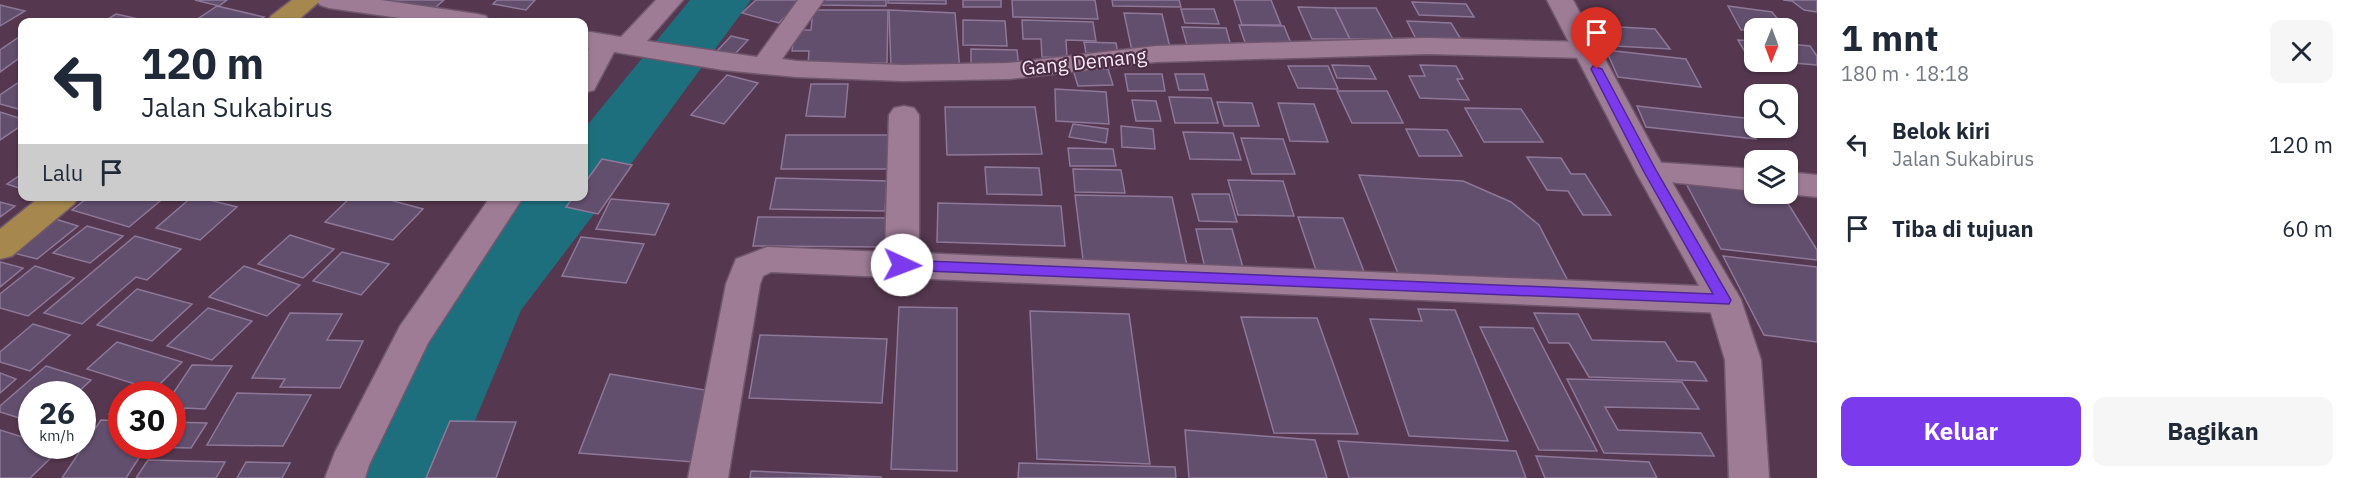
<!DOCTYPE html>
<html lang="id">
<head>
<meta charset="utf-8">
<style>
	body { margin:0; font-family:"IBM Plex Sans",sans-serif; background:#f6f6f7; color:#1f2937; height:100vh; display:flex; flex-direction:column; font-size:22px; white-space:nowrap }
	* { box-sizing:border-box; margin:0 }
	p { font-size:20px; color:#747a83 }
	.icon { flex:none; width:33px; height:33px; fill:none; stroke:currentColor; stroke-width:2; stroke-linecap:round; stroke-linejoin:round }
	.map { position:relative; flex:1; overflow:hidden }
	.sheet { display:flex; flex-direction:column; background:#fff; width:540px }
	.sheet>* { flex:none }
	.guide { position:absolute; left:18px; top:18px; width:570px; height:183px; border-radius:12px; box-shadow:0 2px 4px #0004; background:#fff; color:#1f2937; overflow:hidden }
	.needle { width:39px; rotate:181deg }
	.controls { position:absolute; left:1744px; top:18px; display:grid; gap:12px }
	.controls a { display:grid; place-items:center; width:54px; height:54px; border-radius:12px; background:#fff; box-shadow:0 2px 4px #0004; font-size:30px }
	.speed { position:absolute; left:18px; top:381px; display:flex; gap:12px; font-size:30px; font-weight:700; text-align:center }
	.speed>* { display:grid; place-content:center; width:78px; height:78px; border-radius:50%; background:#fff; box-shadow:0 2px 4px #0004; line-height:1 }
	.speed small { font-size:15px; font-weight:400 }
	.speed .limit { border:9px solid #d22; background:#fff; color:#111 }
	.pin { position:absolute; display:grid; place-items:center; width:51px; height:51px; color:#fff; margin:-62px -26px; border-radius:50% 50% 50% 0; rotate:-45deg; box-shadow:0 0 6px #0007 }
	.pin .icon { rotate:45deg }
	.me { position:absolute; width:66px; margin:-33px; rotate:92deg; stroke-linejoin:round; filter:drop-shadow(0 0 4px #0008) }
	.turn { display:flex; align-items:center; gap:21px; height:126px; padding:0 24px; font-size:27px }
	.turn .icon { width:78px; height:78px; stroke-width:2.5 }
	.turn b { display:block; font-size:42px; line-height:51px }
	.then { display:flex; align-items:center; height:57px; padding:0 24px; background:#0003; gap:12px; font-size:22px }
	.round { display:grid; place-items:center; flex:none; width:63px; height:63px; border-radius:12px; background:#f6f6f7 }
	.overview { display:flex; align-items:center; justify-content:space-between; height:102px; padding:0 24px }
	h1 { font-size:36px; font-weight:800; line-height:45px }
	.button { display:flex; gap:12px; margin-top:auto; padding:12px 24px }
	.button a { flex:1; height:69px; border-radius:12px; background:#7c3aed; color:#fff; font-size:24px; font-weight:800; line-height:69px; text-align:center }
	.button a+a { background:#f6f6f7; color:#1f2937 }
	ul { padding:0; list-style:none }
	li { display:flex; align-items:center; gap:18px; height:84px; padding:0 24px }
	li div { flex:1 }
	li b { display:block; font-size:22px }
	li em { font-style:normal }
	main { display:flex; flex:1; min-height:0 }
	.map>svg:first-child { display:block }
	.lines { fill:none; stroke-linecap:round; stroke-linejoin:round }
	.river { fill:#1e6f7e; fill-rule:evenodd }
	.building { fill:#624e6d; stroke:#8d7899; stroke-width:1.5 }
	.minor-casing { stroke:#70576c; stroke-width:3 }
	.tertiary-casing { stroke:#70576c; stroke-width:3 }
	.primary-casing { stroke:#70576c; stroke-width:3 }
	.minor { fill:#9e7c96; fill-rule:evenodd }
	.tertiary { fill:#9e7c96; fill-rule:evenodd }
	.primary { fill:#a6884f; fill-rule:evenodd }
	.route { fill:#7c3aed; stroke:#51269a; stroke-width:1.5 }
	.labels { text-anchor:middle; stroke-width:4.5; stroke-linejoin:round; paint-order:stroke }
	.street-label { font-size:20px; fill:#fce9f8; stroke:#4a2d44 }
</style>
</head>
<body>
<main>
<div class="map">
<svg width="1817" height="478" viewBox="0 0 1817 478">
	<rect width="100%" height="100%" fill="#55384f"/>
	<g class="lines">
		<!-- river -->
		<polygon class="river" points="690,0 751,0 609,194 604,196 594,214 521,310 451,478 357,478 457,275 526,196 584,196 584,129"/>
	</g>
	<!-- building -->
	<g class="building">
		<polygon points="195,0 227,0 219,6"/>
		<polygon points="364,0 444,0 428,14"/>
		<polygon points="497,0 535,0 526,10 493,4"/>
		<polygon points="756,0 801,0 779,23 742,13"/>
		<polygon points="821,0 886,0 886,6 819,5"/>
		<polygon points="888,0 946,0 946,4 888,3"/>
		<rect x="963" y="0" width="38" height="7"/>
		<polygon points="1012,0 1095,0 1098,19 1013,17"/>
		<polygon points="1112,0 1179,0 1181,7 1113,6"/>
		<polygon points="1234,0 1271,0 1281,25 1242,25"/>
		<polygon points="1783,0 1817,0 1817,12 1804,10 1792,1"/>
		<polygon points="1412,2 1466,4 1474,17 1419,15"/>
		<polygon points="0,5 25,11 0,26"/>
		<polygon points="217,6 264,17 256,22 193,22"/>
		<polygon points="1728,6 1772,12 1785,28 1741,30"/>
		<polygon points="1298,7 1335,8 1350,39 1312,39"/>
		<polygon points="1335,8 1376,8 1393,39 1350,39"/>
		<polygon points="1181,9 1214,9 1219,24 1185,23"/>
		<polygon points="813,10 888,10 887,63 808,64 809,51 792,51 795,30 811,30"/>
		<polygon points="889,10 955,13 960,71 891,68"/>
		<polygon points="1124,13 1162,14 1171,52 1132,51"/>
		<polygon points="116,14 152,22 103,22"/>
		<polygon points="963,20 1005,21 1007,46 963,45"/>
		<polygon points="1022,20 1093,22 1096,41 1066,40 1067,58 1042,57 1041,39 1023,39"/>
		<polygon points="1407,21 1451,23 1462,41 1416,39"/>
		<polygon points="1239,25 1284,26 1292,46 1246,45"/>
		<polygon points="1601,26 1655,29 1670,49 1614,46"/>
		<polygon points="1182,27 1226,28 1231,46 1187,45"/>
		<polygon points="22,35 22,56 0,72 0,50"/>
		<polygon points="731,36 748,40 735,54 717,51"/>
		<polygon points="1738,40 1755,41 1755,59 1749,59"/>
		<polygon points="1084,42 1116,43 1118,54 1086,53"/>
		<polygon points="1788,44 1810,46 1817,56 1817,65 1780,62 1788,62"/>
		<polygon points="971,49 1017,50 1019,69 971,69"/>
		<polygon points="1606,50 1686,59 1701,87 1618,77"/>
		<polygon points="1332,65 1369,66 1376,79 1337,78"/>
		<polygon points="1420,65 1456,66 1463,79 1457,79 1469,100 1420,98 1409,76 1425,76"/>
		<polygon points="1288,66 1328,66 1338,89 1298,88"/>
		<polygon points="1108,69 1113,85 1078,86 1073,70"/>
		<polygon points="1125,74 1162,74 1165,91 1128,91"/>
		<polygon points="1175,74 1204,74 1208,90 1179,90"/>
		<polygon points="727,75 758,83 724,124 691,115"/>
		<polygon points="22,80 22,110 0,104 0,95"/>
		<polygon points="811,84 848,84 845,117 806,116"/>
		<polygon points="1055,89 1106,92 1109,124 1056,121"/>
		<polygon points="1337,91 1387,91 1403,123 1352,123"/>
		<polygon points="1169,97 1211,98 1218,123 1175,123"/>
		<polygon points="1132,100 1156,101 1161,121 1136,121"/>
		<polygon points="1217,102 1252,103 1259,126 1224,126"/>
		<polygon points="1278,103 1314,104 1328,142 1290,141"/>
		<polygon points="1637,106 1744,118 1756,139 1646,127"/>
		<polygon points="945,107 1035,107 1042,154 947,155"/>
		<polygon points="1465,108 1521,109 1543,142 1484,142"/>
		<polygon points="0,112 22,119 22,125 0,140"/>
		<polygon points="1073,124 1108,129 1106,143 1069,137"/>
		<polygon points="1121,126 1153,129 1155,149 1122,147"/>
		<polygon points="1406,129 1447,130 1462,156 1419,156"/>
		<polygon points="1183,132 1233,133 1241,160 1190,159"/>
		<polygon points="786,135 891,135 890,169 781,169"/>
		<polygon points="1241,138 1283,139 1295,174 1252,174"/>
		<polygon points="1068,148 1113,149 1116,166 1070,166"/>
		<polygon points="1527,157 1561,158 1571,174 1585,174 1611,215 1583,215 1568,191 1547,190"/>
		<polygon points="602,159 632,165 598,214 566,207 574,196 584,196 584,184"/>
		<polygon points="985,167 1039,168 1042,195 987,194"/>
		<polygon points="1073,169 1121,170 1125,193 1075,192"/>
		<polygon points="22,174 22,189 7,184"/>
		<polygon points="1359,175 1463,181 1511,202 1539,225 1569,283 1399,276"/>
		<polygon points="1682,176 1755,184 1755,194 1782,194 1817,250 1817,260 1721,249"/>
		<polygon points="776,178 887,181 885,211 770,209"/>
		<polygon points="1228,180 1283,181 1294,216 1238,215"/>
		<polygon points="1192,194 1229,194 1237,222 1199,221"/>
		<polygon points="1075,195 1172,197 1188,270 1084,268"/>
		<polygon points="90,196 166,196 129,227 72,210"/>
		<polygon points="193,196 237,207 200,240 156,228"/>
		<polygon points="352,196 375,196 423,209 393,240 325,222"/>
		<polygon points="611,199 669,204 655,235 596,229"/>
		<polygon points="0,202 15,206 0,217"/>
		<polygon points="938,203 1061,206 1065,246 937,242"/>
		<polygon points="49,217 78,226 37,259 6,251"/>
		<polygon points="758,217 887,218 886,247 753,246"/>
		<polygon points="1298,217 1343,218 1365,274 1317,273"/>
		<polygon points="87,226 123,236 90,263 53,253"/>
		<polygon points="1196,229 1232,229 1246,278 1207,277"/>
		<polygon points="290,235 334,249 303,278 258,264"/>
		<polygon points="135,236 181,249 147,280 136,277 82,324 44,313"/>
		<polygon points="581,237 644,244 626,283 562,276"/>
		<polygon points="342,252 389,264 361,295 313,281"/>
		<polygon points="1723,256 1817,267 1817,342 1764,335"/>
		<polygon points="0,262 23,268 0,287"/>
		<polygon points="35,266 74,278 28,316 0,308 0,294"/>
		<polygon points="244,266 300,285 267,316 209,297"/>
		<polygon points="137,289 192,304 152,341 97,325"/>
		<polygon points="899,307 957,308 957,471 891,469"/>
		<polygon points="208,308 252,321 212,360 167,346"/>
		<polygon points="1418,309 1455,310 1508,441 1409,436 1370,319 1422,321"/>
		<polygon points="1030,311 1129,314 1150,464 1037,459"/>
		<polygon points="290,313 342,314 327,340 363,341 340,388 280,387 285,379 252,378"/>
		<polygon points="1534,313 1578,314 1592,340 1665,342 1677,361 1695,362 1707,381 1589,377 1569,343 1549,343"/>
		<polygon points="1241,317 1317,318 1358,434 1274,433"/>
		<polygon points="33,324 70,335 30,371 0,362 0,352"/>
		<polygon points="1480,327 1533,328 1597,451 1539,450"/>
		<polygon points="760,335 887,339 882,403 749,398"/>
		<polygon points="117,342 182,362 154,390 87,369"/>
		<polygon points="192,365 232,366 205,409 185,408 180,416 172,416 172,395"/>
		<polygon points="46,366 91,380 76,394 32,394 32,422 0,412 0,406"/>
		<polygon points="0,373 16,379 0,393"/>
		<polygon points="610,374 711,391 694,462 579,453"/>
		<polygon points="1567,379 1682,382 1699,409 1605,407 1618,430 1701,433 1714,456 1604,453"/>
		<polygon points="237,393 311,395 283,446 207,445"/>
		<polygon points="122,396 122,414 109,414"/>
		<polygon points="101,420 122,421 122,446 172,446 172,422 207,423 191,448 146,447 126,478 62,478"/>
		<polygon points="450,421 516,422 496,478 426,478"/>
		<polygon points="0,430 32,440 32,446 47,446 59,450 30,478 0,478"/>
		<polygon points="1185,430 1315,440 1327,478 1189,478"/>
		<polygon points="1338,441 1516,451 1526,478 1349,478"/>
		<polygon points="1536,456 1649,462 1657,478 1545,478"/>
		<polygon points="148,460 225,462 216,478 136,478"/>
		<polygon points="246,462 290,463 282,478 237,478"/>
		<polygon points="1019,463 1175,467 1176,478 1018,478"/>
		<polygon points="751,471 882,477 750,478"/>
	</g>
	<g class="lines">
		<!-- minor casing -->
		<g class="minor-casing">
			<g id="minor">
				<polygon points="316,0 381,0 477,14 486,16 490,22 428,22 329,8 320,5"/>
				<polygon points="656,0 683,0 647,41 757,57 798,0 824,0 782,59 797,61 902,65 1009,63 1156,46 1427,38 1587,42 1597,44 1601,50 1597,56 1587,58 1427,54 1156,62 1009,79 902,81 797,77 723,70 614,52 594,90 584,93 584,59 589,48 584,47 584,31 621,37"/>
				<polygon points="904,106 914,108 919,115 919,253 1724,287 1736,291 1741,300 1736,309 1724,313 771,272 763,276 760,284 728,478 688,478 726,284 736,259 767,247 885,252 889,115 894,108"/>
				<polygon points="1651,162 1755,169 1755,191 1640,179 1636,172 1640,165"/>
				<polygon points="1788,172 1817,175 1817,197 1788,194"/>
				<polygon points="491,196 524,196 428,343 369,465 365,478 325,478 335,452 400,326"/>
			</g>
		</g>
		<!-- tertiary casing -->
		<g class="tertiary-casing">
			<polygon id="tertiary" points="1547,0 1573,0 1666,172 1741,300 1761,360 1769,478 1729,478 1725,360 1707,300 1636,172"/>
		</g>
		<!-- primary casing -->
		<g class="primary-casing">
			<g id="primary">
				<polygon points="292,0 321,0 296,22 267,22 271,16"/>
				<polygon points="41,196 79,196 74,204 12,256 0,259 0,229"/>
			</g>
		</g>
		<!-- minor -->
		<use href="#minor" class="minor"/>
		<!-- tertiary -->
		<use href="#tertiary" class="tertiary"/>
		<!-- primary -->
		<use href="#primary" class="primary"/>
	</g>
	<!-- route -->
	<polygon class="route" points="1593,66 1602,69 1657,172 1731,300 1729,304 902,270 895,265 902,260 1713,294 1644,172 1591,69"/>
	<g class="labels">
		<!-- street labels -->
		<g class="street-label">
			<text transform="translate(1084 62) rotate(-6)" y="7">Gang Demang</text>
		</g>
	</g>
</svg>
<div class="controls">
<a><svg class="needle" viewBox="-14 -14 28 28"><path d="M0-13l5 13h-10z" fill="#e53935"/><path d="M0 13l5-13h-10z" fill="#747a83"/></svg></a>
<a><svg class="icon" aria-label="search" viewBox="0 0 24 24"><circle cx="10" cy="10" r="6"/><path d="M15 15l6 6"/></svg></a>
<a><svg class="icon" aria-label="layers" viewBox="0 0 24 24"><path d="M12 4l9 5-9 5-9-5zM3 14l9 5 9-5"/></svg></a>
</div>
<div class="speed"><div>26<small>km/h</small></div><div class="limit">30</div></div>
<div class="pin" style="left:1597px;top:69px;background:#d93025"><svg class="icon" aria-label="arrive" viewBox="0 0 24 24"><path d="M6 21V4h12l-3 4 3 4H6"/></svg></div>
<svg class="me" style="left:902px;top:265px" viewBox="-20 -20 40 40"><circle r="19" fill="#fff"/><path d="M0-13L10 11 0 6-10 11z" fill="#7c3aed"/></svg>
<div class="guide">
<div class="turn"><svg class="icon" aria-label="left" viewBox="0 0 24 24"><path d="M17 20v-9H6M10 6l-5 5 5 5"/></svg><div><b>120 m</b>Jalan Sukabirus</div></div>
<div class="then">Lalu<svg class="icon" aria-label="arrive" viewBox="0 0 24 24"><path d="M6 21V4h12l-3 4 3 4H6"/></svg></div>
</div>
</div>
<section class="sheet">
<div class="overview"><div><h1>1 mnt</h1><p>180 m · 18:18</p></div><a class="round"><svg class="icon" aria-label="close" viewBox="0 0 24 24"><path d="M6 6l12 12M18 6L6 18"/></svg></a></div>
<ul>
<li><svg class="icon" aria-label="left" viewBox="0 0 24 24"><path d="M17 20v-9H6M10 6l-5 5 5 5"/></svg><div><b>Belok kiri</b><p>Jalan Sukabirus</p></div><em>120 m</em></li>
<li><svg class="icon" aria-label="arrive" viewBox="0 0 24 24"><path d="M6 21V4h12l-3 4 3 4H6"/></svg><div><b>Tiba di tujuan</b></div><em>60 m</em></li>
</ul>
<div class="button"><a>Keluar</a><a>Bagikan</a></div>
</section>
</main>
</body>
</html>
